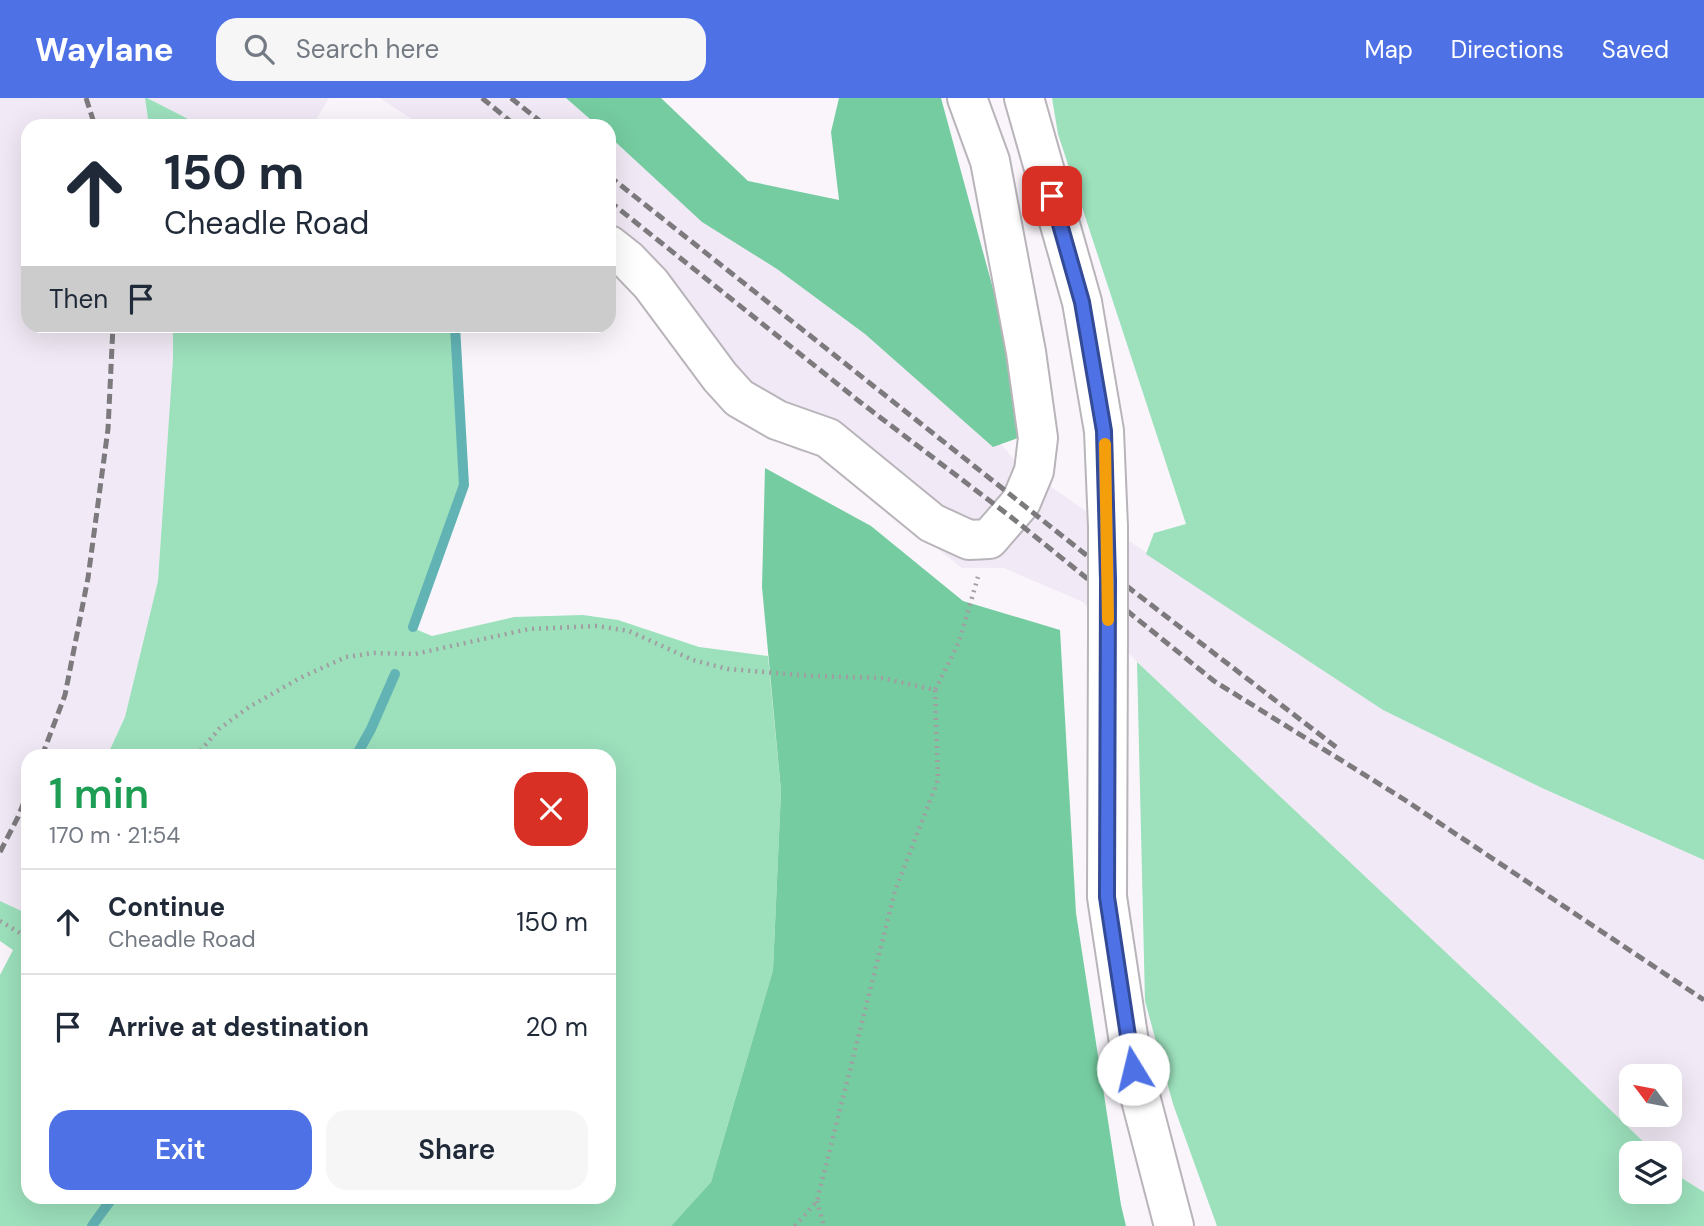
<!DOCTYPE html>
<html lang="en">
<head>
<meta charset="utf-8">
<style>
	body { margin:0; font-family:"DM Sans",sans-serif; background:#f6f6f7; color:#1f2937; height:100vh; display:flex; flex-direction:column; font-size:26px; white-space:nowrap }
	* { box-sizing:border-box; margin:0 }
	p { font-size:23px; color:#747a83 }
	.icon { flex:none; width:38px; height:38px; fill:none; stroke:currentColor; stroke-width:2; stroke-linecap:round; stroke-linejoin:round }
	.map { position:relative; flex:1; overflow:hidden }
	.panel { position:absolute; left:21px; top:651px; width:595px; height:455px; display:flex; flex-direction:column; background:#fff; border-radius:21px; box-shadow:0 7px 28px #0002 }
	.panel>* { flex:none }
	.banner { position:absolute; left:21px; top:21px; width:595px; height:214px; border-radius:21px; box-shadow:0 7px 28px #0002; background:#fff; color:#1f2937; overflow:hidden }
	.needle { width:46px; rotate:302deg }
	.tools { position:absolute; left:1619px; top:966px; display:grid; gap:14px }
	.tools a { display:grid; place-items:center; width:63px; height:63px; border-radius:14px; background:#fff; box-shadow:0 7px 28px #0002; font-size:35px }
	.pin { position:absolute; display:grid; place-items:center; width:60px; height:60px; color:#fff; margin:-30px; border-radius:14px; box-shadow:0 4px 10px #0006 }
	.me { position:absolute; width:77px; margin:-38px; rotate:351deg; stroke-linejoin:round; filter:drop-shadow(0 0 5px #0008) }
	.turn { display:flex; align-items:center; gap:24px; height:147px; padding:0 28px; font-size:32px }
	.turn .icon { width:91px; height:91px; stroke-width:2.5 }
	.turn b { display:block; font-size:49px; line-height:60px }
	.then { display:flex; align-items:center; height:66px; padding:0 28px; background:#0003; gap:14px; font-size:26px }
	.round { display:grid; place-items:center; flex:none; width:74px; height:74px; border-radius:21px; background:#f6f6f7 }
	.headline { display:flex; align-items:center; justify-content:space-between; height:119px; padding:0 28px }
	h1 { font-size:42px; font-weight:600; line-height:52px; color:#1e9e55 }
	.button { display:flex; gap:14px; margin-top:auto; padding:14px 28px }
	.button a { flex:1; height:80px; border-radius:21px; background:#4e72e6; color:#fff; font-size:28px; font-weight:600; line-height:80px; text-align:center }
	.button a+a { background:#f6f6f7; color:#1f2937 }
	ul { padding:0; list-style:none }
	li { display:flex; align-items:center; gap:21px; height:105px; padding:0 28px; border-top:2px solid #e0e1e3 }
	li div { flex:1 }
	li b { display:block; font-size:26px }
	li em { font-style:normal }
	header { display:flex; align-items:center; gap:42px; box-sizing:border-box; height:98px; padding:0 35px; background:#4e72e6; color:#fff }
	header strong { font-size:33px }
	nav { display:flex; gap:38px; margin-inline-start:auto; font-size:24px }
	.search { width:490px; height:63px; background:#f6f6f7; display:flex; align-items:center; gap:18px; box-sizing:border-box; padding:0 24px; border-radius:21px; color:#747a83; font-size:26px }
	.map>svg:first-child { display:block }
	.built { fill:#f1e9f5; fill-rule:evenodd }
	.green { fill:#9ce0bc }
	.forest { fill:#75cca0 }
	.lines { fill:none; stroke-linecap:round; stroke-linejoin:round }
	.stream { stroke:#62b3b4; stroke-width:10 }
	.minor-casing { stroke:#b8b4ba; stroke-width:42 }
	.highway-casing { stroke:#b8b4ba; stroke-width:42 }
	.path { stroke:#a19ea2; stroke-width:4.5; stroke-dasharray:2 5; stroke-linecap:butt }
	.minor { stroke:#fff; stroke-width:38 }
	.highway { stroke:#fff; stroke-width:38 }
	.rail { stroke:#7d7a7e; stroke-width:5; stroke-dasharray:10 5; stroke-linecap:butt }
	.highway-bridge-casing { stroke:#b8b4ba; stroke-width:42; stroke-linecap:butt }
	.highway-bridge { stroke:#fff; stroke-width:38 }
	.route-casing { stroke:#334a96; stroke-width:18 }
	.route { stroke:#4e72e6; stroke-width:12 }
	.slow { stroke:#f59e0b; stroke-width:12 }
</style>
</head>
<body>
<header>
<strong>Waylane</strong>
<div class="search"><svg class="icon" aria-label="search" viewBox="0 0 24 24"><circle cx="10" cy="10" r="6"/><path d="M15 15l6 6"/></svg>Search here</div>
<nav><a>Map</a><a>Directions</a><a>Saved</a></nav>
</header>
<div class="map">
<svg width="1704" height="1128" viewBox="0 0 1704 1128">
	<rect width="100%" height="100%" fill="#f9f5fb"/>
	<!-- built -->
	<g class="built">
		<polygon points="0,0 145,0 149,28 28,28 28,228 173,228 173,261 158,483 125,619 107,658 28,658 28,816 0,803"/>
		<polygon points="147,0 329,0 312,28 202,28"/>
		<path d="M 380,0 L 620,0 L 913,239 L 1015,363 L 1108,429 L 1383,612 L 1542,690 L 1704,762 L 1704,1094 L 1680,1079 L 1670,1069 L 1670,1055 L 1655,1055 L 1505,910 L 1137,564 L 1083,504 L 1004,470 L 962,470 L 819,357 L 797,353 L 725,300 L 639,198 L 609,169 L 609,28 L 422,28 ZM 1631,978 L 1670,978 L 1670,1017 L 1631,1017 Z"/>
	</g>
	<!-- green -->
	<g class="green">
		<polygon points="145,0 147,0 202,28 149,28"/>
		<polygon points="1052,0 1704,0 1704,762 1542,690 1383,612 1146,456 1154,435 1186,426 1058,36"/>
		<polygon points="173,228 455,228 464,387 413,530 432,538 514,519 583,517 618,522 699,549 768,558 781,693 773,872 711,1084 671,1128 0,1128 0,877 13,852 0,843 0,803 28,816 28,1099 609,1099 609,658 107,658 125,619 158,483 173,261"/>
		<polygon points="1137,564 1505,910 1655,1055 1631,1055 1631,1094 1670,1094 1670,1069 1680,1079 1704,1094 1704,1128 1217,1128 1173,1006 1145,903"/>
	</g>
	<!-- forest -->
	<g class="forest">
		<polygon points="566,0 661,0 748,83 839,102 831,34 839,0 941,0 1025,308 1026,337 993,349 865,236 777,171 702,124 609,38 609,28 598,28"/>
		<polygon points="765,370 871,428 963,503 1060,532 1076,815 1121,1107 1126,1128 671,1128 711,1084 773,872 781,693 762,489"/>
	</g>
	<g class="lines">
		<!-- stream -->
		<g class="stream">
			<polyline points="413,529 464,387 455,228"/>
			<polyline points="356,658 371,631 395,576"/>
			<polyline points="92,1128 113,1099"/>
		</g>
		<!-- minor casing -->
		<g class="minor-casing">
			<polyline id="minor" points="609,147 628,162 651,186 720,279 739,300 777,322 828,340 932,425 969,442 989,441 1021,404 1034,373 1038,340 1026,254 990,63 967,0"/>
		</g>
		<!-- highway casing -->
		<g class="highway-casing">
			<g id="highway">
				<polyline points="1024,0 1082,204 1104,333 1108,429"/>
				<polyline points="1108,534 1107,799 1133,971 1174,1128"/>
			</g>
		</g>
		<!-- path -->
		<g class="path">
			<polyline points="196,658 219,631 249,609 300,580 346,559 374,555 415,556 529,531 597,528 629,533 693,562 728,571 812,578 882,580 935,592 959,544 978,479"/>
			<polyline points="0,823 28,840"/>
			<polyline points="817,1103 824,1128"/>
			<polyline points="795,1128 817,1103 895,793 938,682 935,592"/>
		</g>
		<!-- minor -->
		<use href="#minor" class="minor"/>
		<!-- highway -->
		<use href="#highway" class="highway"/>
		<!-- rail -->
		<g class="rail">
			<polyline points="86,0 95,28"/>
			<polyline points="482,0 516,28"/>
			<polyline points="511,0 546,28"/>
			<polyline points="609,78 1085,456 1336,649"/>
			<polyline points="609,103 860,304 1011,419 1214,583 1405,702 1704,902"/>
			<polyline points="42,658 65,597 88,480 108,331 113,228"/>
			<polyline points="0,754 18,719 28,694"/>
		</g>
		<!-- highway-bridge casing -->
		<g class="highway-bridge-casing">
			<polyline id="highway-bridge" points="1108,429 1108,534"/>
		</g>
		<!-- highway-bridge -->
		<use href="#highway-bridge" class="highway-bridge"/>
	</g>
	<g class="lines">
		<!-- route casing -->
		<g class="route-casing">
			<polyline id="route" points="1052,98 1082,204 1104,333 1108,482 1107,799 1133,971"/>
		</g>
		<!-- route -->
		<use href="#route" class="route"/>
		<!-- slow -->
		<polyline class="slow" points="1105,346 1108,522"/>
	</g>
</svg>
<div class="tools">
<a><svg class="needle" viewBox="-14 -14 28 28"><path d="M0-13l5 13h-10z" fill="#e53935"/><path d="M0 13l5-13h-10z" fill="#747a83"/></svg></a>
<a><svg class="icon" aria-label="layers" viewBox="0 0 24 24"><path d="M12 4l9 5-9 5-9-5zM3 14l9 5 9-5"/></svg></a>
</div>
<div class="pin" style="left:1052px;top:98px;background:#d93025"><svg class="icon" aria-label="arrive" viewBox="0 0 24 24"><path d="M6 21V4h12l-3 4 3 4H6"/></svg></div>
<svg class="me" style="left:1133px;top:971px" viewBox="-20 -20 40 40"><circle r="19" fill="#fff"/><path d="M0-13L10 11 0 6-10 11z" fill="#4e72e6"/></svg>
<div class="banner">
<div class="turn"><svg class="icon" aria-label="ahead" viewBox="0 0 24 24"><path d="M12 20V5M6 11l6-6 6 6"/></svg><div><b>150 m</b>Cheadle Road</div></div>
<div class="then">Then<svg class="icon" aria-label="arrive" viewBox="0 0 24 24"><path d="M6 21V4h12l-3 4 3 4H6"/></svg></div>
</div>
<section class="panel">
<div class="headline"><div><h1>1 min</h1><p>170 m · 21:54</p></div><a class="round" style="background:#d93025;color:#fff"><svg class="icon" aria-label="close" viewBox="0 0 24 24"><path d="M6 6l12 12M18 6L6 18"/></svg></a></div>
<ul>
<li><svg class="icon" aria-label="ahead" viewBox="0 0 24 24"><path d="M12 20V5M6 11l6-6 6 6"/></svg><div><b>Continue</b><p>Cheadle Road</p></div><em>150 m</em></li>
<li><svg class="icon" aria-label="arrive" viewBox="0 0 24 24"><path d="M6 21V4h12l-3 4 3 4H6"/></svg><div><b>Arrive at destination</b></div><em>20 m</em></li>
</ul>
<div class="button"><a>Exit</a><a>Share</a></div>
</section>
</div>
</body>
</html>
